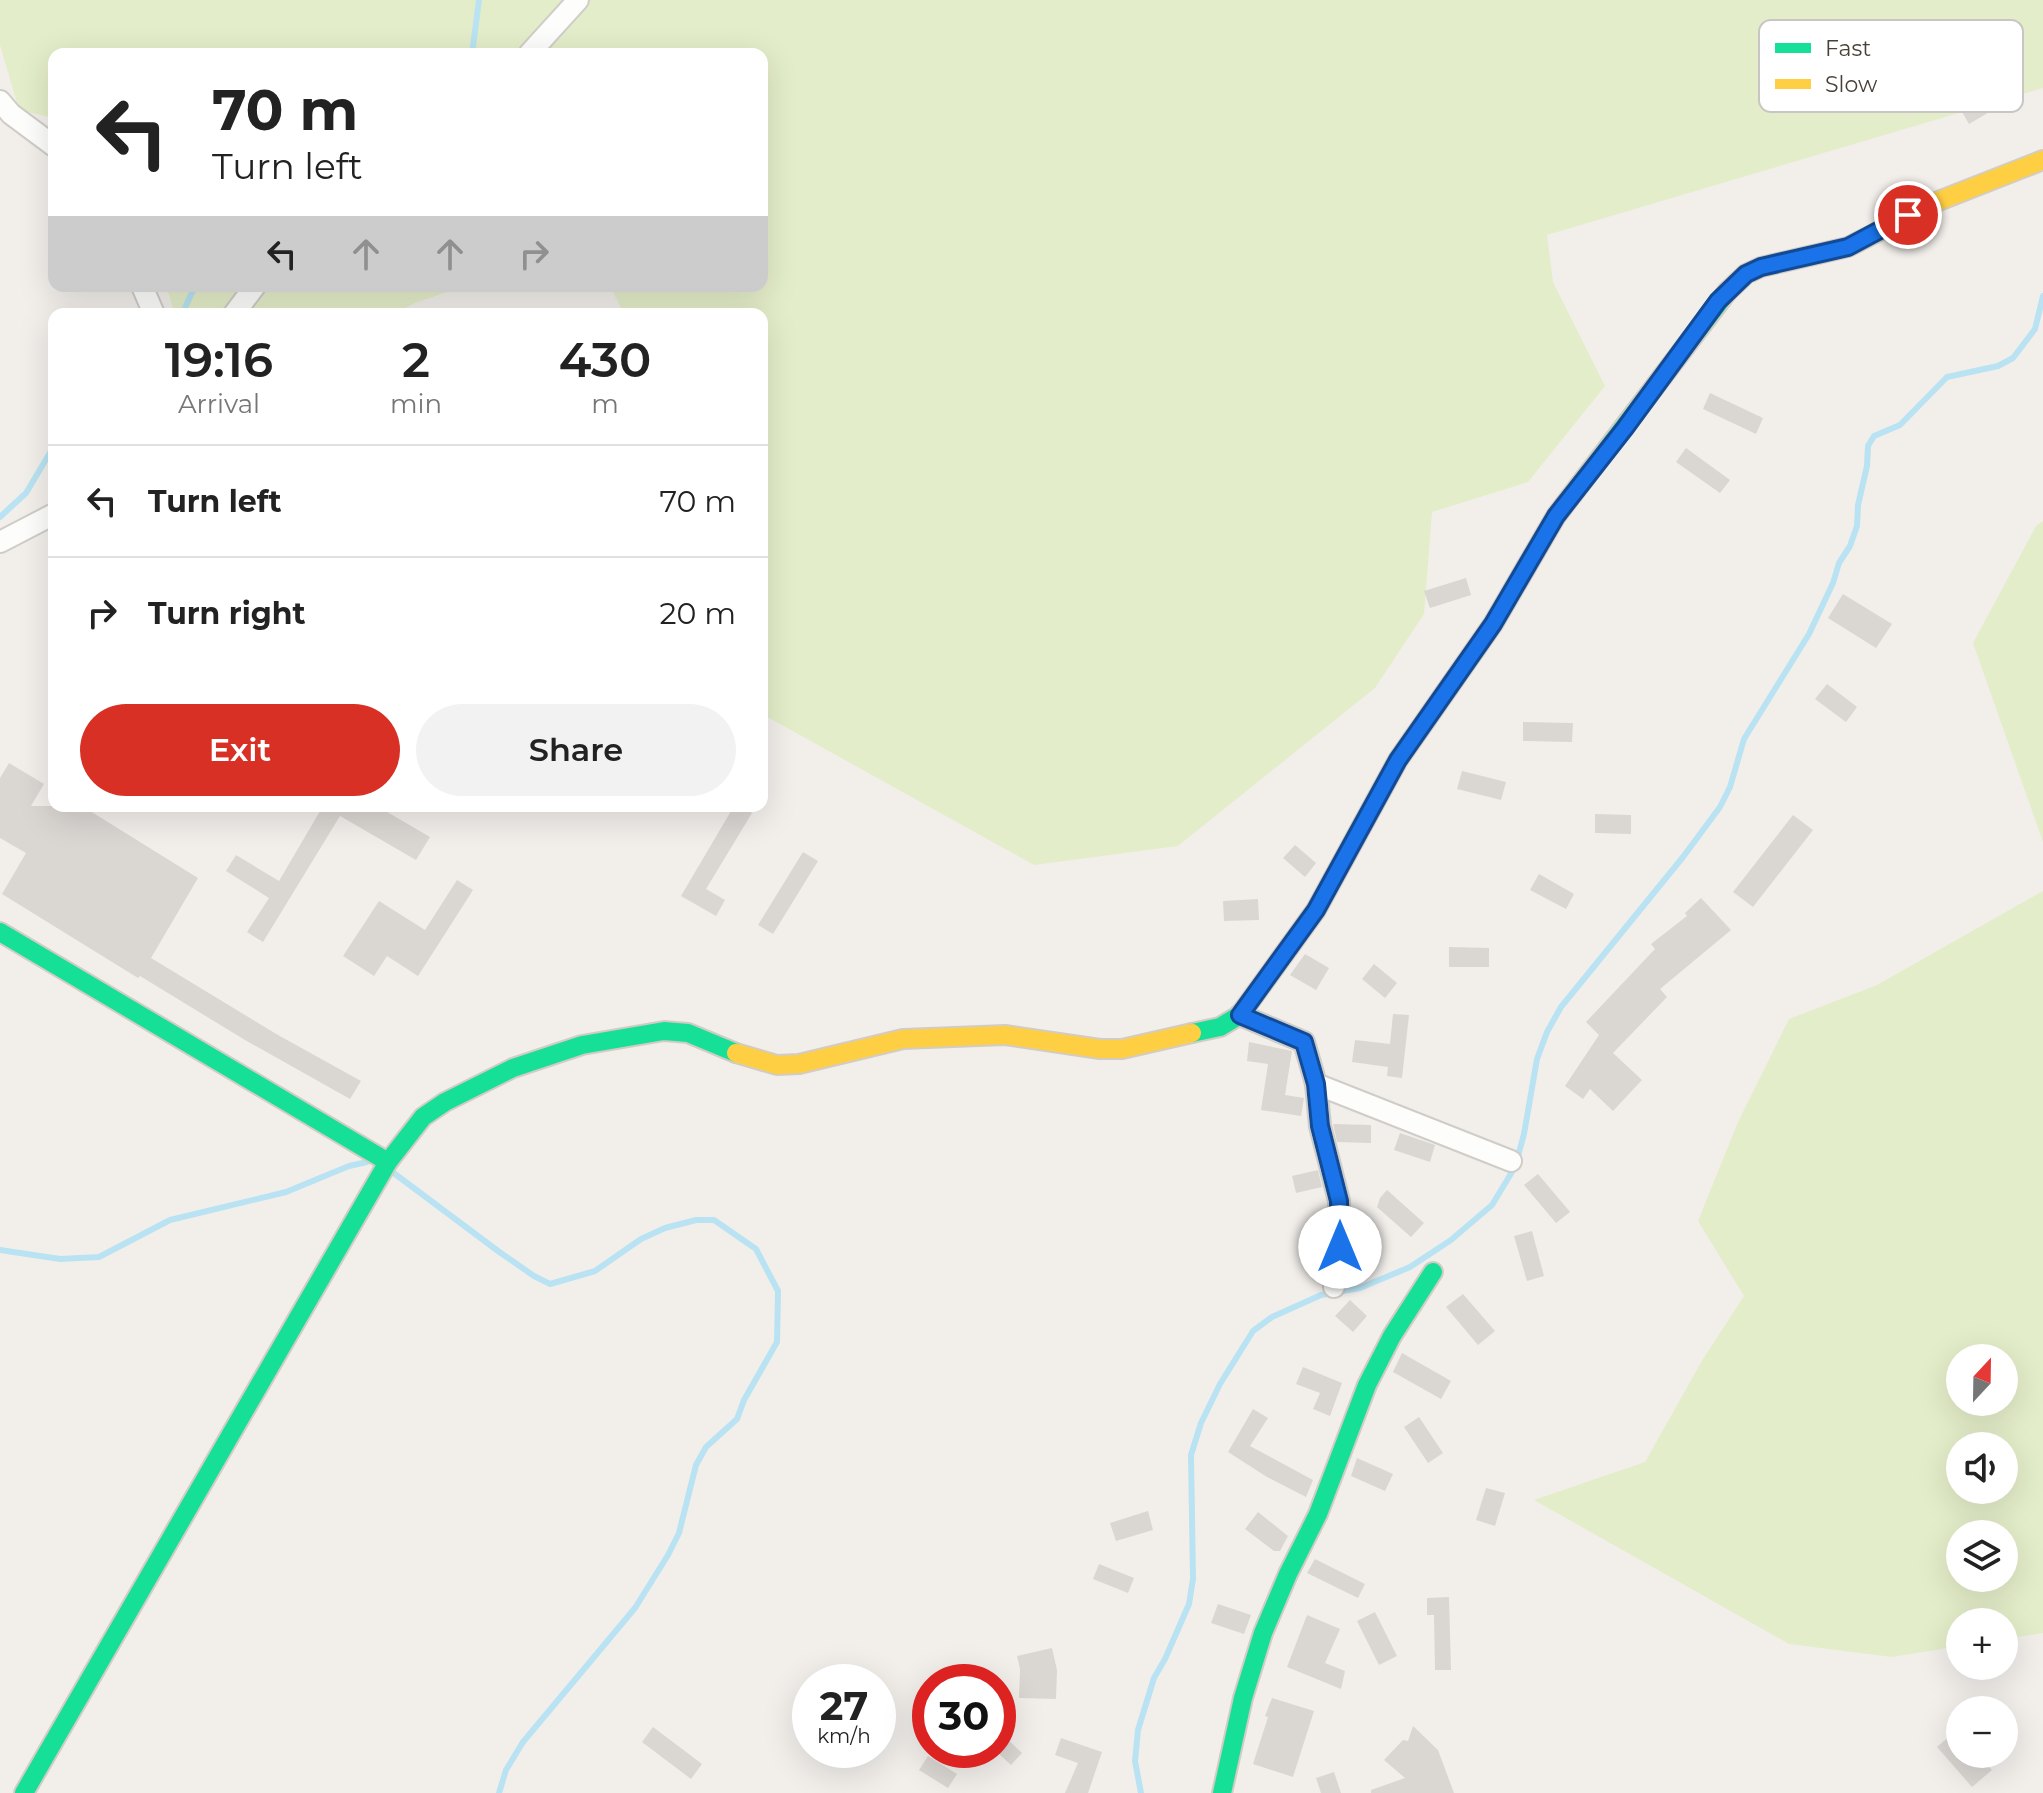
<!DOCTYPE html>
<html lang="en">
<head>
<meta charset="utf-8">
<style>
	body { margin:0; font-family:Montserrat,sans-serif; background:#f2f2f2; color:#222; height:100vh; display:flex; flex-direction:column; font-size:30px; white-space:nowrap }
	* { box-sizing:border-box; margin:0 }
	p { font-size:26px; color:#767676 }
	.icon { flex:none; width:44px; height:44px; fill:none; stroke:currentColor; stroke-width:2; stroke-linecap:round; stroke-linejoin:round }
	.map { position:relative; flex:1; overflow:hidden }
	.panel { position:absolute; left:48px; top:308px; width:720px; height:504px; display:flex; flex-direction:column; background:#fff; border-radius:16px; box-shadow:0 8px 32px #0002 }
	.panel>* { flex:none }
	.hud { position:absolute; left:48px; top:48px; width:720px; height:244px; border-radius:16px; box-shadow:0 8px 32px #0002; background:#fff; color:#222; overflow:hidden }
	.needle { width:52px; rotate:22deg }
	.fabs { position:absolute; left:1946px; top:1344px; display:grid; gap:16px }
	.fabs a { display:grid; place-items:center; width:72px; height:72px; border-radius:50%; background:#fff; box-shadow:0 8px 32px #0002; font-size:40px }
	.speed { position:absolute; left:792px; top:1664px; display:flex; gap:16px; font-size:40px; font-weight:700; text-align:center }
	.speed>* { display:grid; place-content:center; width:104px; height:104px; border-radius:50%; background:#fff; box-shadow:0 8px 32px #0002; line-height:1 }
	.speed small { font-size:20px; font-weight:400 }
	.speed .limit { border:12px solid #d22; background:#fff; color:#111 }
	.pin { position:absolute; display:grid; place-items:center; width:68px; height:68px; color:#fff; margin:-34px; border:4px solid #fff; border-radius:50%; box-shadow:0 2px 8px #0007 }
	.me { position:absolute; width:88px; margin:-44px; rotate:0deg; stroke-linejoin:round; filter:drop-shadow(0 0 6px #0008) }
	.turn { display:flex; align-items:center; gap:28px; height:168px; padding:0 32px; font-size:36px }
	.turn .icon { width:104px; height:104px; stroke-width:2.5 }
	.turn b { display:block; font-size:56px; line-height:68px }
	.lanes { display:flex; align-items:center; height:76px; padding:0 32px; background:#0003; justify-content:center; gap:40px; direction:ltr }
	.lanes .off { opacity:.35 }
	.eta { display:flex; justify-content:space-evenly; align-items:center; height:136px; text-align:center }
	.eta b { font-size:48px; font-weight:600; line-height:56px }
	.cta { display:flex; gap:16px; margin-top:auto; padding:16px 32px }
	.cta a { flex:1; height:92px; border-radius:48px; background:#d93025; color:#fff; font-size:32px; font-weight:600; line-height:92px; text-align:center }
	.cta a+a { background:#f2f2f2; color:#222 }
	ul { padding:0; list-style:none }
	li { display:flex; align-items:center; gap:24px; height:112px; padding:0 32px; border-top:2px solid #e0e0e0 }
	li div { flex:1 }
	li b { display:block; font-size:30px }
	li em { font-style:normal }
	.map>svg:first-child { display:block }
	.green { fill:#e4edc9; fill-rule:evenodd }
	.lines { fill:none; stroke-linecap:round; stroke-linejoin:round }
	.stream { stroke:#b9e3f2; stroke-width:6 }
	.building { fill:#dad6d2 }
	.street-casing { stroke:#d0ccc8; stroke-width:24 }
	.fast-casing { stroke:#d3ccc3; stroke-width:22 }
	.slow-casing { stroke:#d3ccc3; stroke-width:22 }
	.street { stroke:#fdfdfc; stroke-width:20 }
	.fast { stroke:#16e098; stroke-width:18 }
	.slow { stroke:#ffcf43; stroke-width:18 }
	.route-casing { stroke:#114b97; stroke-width:20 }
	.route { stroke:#1a73e8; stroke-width:14 }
	.key { fill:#fff; stroke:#c8c5c3; stroke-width:2 }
	.key-label { font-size:22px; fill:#493f36 }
</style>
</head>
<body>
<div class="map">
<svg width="2043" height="1793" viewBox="0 0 2043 1793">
	<rect width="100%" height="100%" fill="#f2efeb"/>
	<!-- green -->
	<g class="green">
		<polygon points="0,0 2043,0 2043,88 1547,235 1553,282 1605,386 1528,482 1432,512 1424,614 1375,688 1178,846 1034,865 762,714 762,314 624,314 610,286 762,286 762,54 54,54 54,118 19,110 0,45"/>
		<polygon points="166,286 465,286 415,303 393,314 175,314"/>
		<polygon points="2043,521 2043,842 1973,643 2036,526"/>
		<path d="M 2043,891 L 2043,1633 L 2004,1639 L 2004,1622 L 1960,1622 L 1960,1646 L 1892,1657 L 1789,1644 L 1534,1500 L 1645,1462 L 1703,1359 L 1744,1296 L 1698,1221 L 1738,1122 L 1789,1019 L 1877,985 ZM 1960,1358 L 2004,1358 L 2004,1402 L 1960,1402 ZM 1960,1446 L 2004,1446 L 2004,1490 L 1960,1490 ZM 1960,1534 L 2004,1534 L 2004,1578 L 1960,1578 Z"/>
	</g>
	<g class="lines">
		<!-- stream -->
		<g class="stream">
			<polyline points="472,54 479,0"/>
			<polyline points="182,314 195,286"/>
			<polyline points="0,517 26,493 54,446"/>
			<polyline points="395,1174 498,1251 534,1276 550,1284 595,1271 641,1239 665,1228 696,1220 714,1220 756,1249 778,1291 777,1342 744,1400 737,1419 706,1447 696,1465 679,1533 668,1555 635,1608 523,1742 506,1770 499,1793"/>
			<polyline points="0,1250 60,1259 99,1257 170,1220 286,1192 349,1166 367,1162"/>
			<polyline points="1141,1793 1135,1761 1138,1730 1154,1678 1165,1659 1189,1604 1193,1579 1191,1455 1201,1423 1220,1384 1253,1331 1272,1317 1321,1295 1360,1288 1410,1267 1451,1240 1492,1205 1515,1167 1524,1134 1537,1059 1547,1032 1561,1007 1683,857 1720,807 1730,787 1744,739 1809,634 1833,583 1839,563 1850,546 1857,526 1858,505 1867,466 1868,446 1874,436 1900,425 1947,377 1998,366 2013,358 2035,329 2043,296"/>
		</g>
	</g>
	<!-- building -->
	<g class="building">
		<polygon points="2006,82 2015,97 1969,124 1960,108"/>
		<polygon points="1710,393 1763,418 1756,434 1703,409"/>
		<polygon points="1686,448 1730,480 1720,493 1676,462"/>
		<polygon points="1466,578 1471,595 1430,608 1424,591"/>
		<polygon points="1843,594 1892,624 1876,648 1828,618"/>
		<polygon points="1827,684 1857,707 1846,722 1815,699"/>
		<polygon points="1523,722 1573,723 1572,742 1523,741"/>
		<polygon points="9,763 44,784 31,806 82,806 198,878 151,958 278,1035 361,1081 350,1099 245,1040 140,976 138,978 2,894 26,853 0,838 0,778"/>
		<polygon points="1462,771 1506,782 1501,800 1457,789"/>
		<polygon points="323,806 377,806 430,837 416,860 340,816 263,942 247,932 269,898 226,871 236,855 279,881"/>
		<polygon points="734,806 741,806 752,813 706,889 725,900 716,916 681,896"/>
		<polygon points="1595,814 1631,815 1631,834 1595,833"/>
		<polygon points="1793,815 1813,830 1753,907 1733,892"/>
		<polygon points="1295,845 1316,863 1305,877 1283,858"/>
		<polygon points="803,852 818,861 773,934 758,925"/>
		<polygon points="1539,874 1574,894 1566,909 1530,890"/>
		<polygon points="457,880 473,890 418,976 387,956 374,976 343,956 379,901 425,930"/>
		<polygon points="1701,898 1731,930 1660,989 1667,997 1613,1053 1642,1080 1613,1111 1590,1089 1583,1099 1565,1086 1599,1035 1586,1022 1655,949 1651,944 1687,916 1685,913"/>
		<polygon points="1258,899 1259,920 1224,921 1223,901"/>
		<polygon points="1449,947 1489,948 1489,967 1449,967"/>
		<polygon points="1305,954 1329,968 1316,990 1290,975"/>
		<polygon points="1374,964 1397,983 1385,998 1362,979"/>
		<polygon points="1393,1014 1409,1015 1402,1078 1387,1076 1388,1067 1352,1062 1355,1040 1390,1044"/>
		<polygon points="1249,1042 1292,1051 1285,1095 1304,1098 1301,1116 1261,1110 1268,1064 1247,1061"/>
		<polygon points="1333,1124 1371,1125 1371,1143 1337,1142"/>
		<polygon points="1400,1133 1435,1145 1430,1162 1394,1150"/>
		<polygon points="1318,1170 1322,1187 1296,1193 1292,1176"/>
		<polygon points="1538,1174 1570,1212 1556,1223 1524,1185"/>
		<polygon points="1387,1190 1424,1223 1411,1237 1377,1207 1380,1198"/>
		<polygon points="1532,1231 1544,1276 1527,1281 1514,1236"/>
		<polygon points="1463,1294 1495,1331 1478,1345 1446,1307"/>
		<polygon points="1350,1300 1367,1316 1353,1332 1335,1316"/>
		<polygon points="1402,1353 1451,1381 1441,1399 1393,1372"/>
		<polygon points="1303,1367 1342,1383 1330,1416 1313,1409 1320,1393 1296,1384"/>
		<polygon points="1253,1409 1268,1418 1250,1446 1313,1480 1306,1497 1267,1477 1228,1452"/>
		<polygon points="1419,1417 1443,1453 1428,1463 1404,1427"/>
		<polygon points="1357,1458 1393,1474 1385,1491 1351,1476"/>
		<polygon points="1486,1488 1505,1493 1495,1526 1476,1520"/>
		<polygon points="1148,1511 1153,1530 1116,1541 1110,1523"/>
		<polygon points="1258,1512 1288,1536 1280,1551 1274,1551 1245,1529"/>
		<polygon points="1315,1559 1365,1584 1358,1598 1307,1573"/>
		<polygon points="1099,1564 1134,1578 1128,1593 1093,1579"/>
		<polygon points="1449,1597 1451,1670 1435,1670 1434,1615 1427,1615 1427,1598"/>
		<polygon points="1218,1604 1251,1615 1244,1634 1211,1623"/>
		<polygon points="1375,1612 1397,1656 1379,1665 1357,1621"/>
		<polygon points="1307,1615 1340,1629 1325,1663 1345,1671 1341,1689 1287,1667"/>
		<polygon points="1052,1648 1057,1670 1056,1699 1019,1698 1020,1669 1017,1656"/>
		<polygon points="1272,1698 1314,1711 1293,1777 1253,1764 1268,1717 1265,1716"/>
		<polygon points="1413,1726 1438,1750 1454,1793 1371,1793 1371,1790 1405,1778 1384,1760 1403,1740 1408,1741"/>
		<polygon points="653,1727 702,1764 691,1779 642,1742"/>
		<polygon points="1960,1727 1960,1754 1977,1754 1992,1770 1972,1787 1937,1747"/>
		<polygon points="998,1730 1022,1753 1011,1765 998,1753"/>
		<polygon points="1061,1738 1102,1752 1088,1793 1065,1793 1078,1763 1055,1755"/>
		<polygon points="928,1756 957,1774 948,1788 919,1770"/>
		<polygon points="1334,1772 1341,1793 1321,1793 1316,1778"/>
	</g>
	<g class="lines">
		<!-- street casing -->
		<g class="street-casing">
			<g id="street">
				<polyline points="529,54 578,0"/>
				<polyline points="0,101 11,114 54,146"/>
				<polyline points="142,286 154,314"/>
				<polyline points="234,314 255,286"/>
				<polyline points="0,542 54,514"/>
				<polyline points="1240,1015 1304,1042 1316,1084 1511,1161"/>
				<polyline points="1316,1084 1320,1126 1339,1201 1340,1247 1334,1287"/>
			</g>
		</g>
		<!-- fast casing -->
		<g class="fast-casing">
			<g id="fast">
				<polyline points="0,932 388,1162"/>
				<polyline points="1192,1033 1220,1027 1240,1015 1316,910 1398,760 1493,624 1556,516 1727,292"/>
				<polyline points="24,1793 388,1162 423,1117 445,1102 513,1068 582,1045 664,1031 688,1033 736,1053"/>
				<polyline points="1222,1793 1243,1698 1263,1633 1288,1574 1318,1514 1367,1385 1392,1336 1433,1272"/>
			</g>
		</g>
		<!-- slow casing -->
		<g class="slow-casing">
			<g id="slow">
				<polyline points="1727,292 1746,274 1761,267 1848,247 1936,202 2043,160"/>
				<polyline points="736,1053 777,1065 799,1064 903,1039 1005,1035 1100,1049 1122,1049 1192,1033"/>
			</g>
		</g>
		<!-- street -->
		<use href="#street" class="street"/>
		<!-- fast -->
		<use href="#fast" class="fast"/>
		<!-- slow -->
		<use href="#slow" class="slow"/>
	</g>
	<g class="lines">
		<!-- route casing -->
		<g class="route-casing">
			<polyline id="route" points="1340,1247 1339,1201 1320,1126 1316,1084 1304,1042 1240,1015 1316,910 1398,760 1493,624 1556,516 1625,428 1718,301 1746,274 1761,267 1848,247 1908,215"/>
		</g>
		<!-- route -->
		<use href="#route" class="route"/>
	</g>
	<!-- legend -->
	<rect x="1759" y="20" width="264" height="92" rx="12" class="key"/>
	<rect x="1775" y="43" width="36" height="10" fill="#16e098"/>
	<rect x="1775" y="79" width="36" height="10" fill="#ffcf43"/>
	<g class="key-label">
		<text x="1825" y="56">Fast</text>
		<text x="1825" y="92">Slow</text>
	</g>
</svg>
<div class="fabs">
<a><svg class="needle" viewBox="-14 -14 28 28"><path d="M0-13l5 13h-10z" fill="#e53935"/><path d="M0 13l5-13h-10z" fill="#767676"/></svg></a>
<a><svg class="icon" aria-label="sound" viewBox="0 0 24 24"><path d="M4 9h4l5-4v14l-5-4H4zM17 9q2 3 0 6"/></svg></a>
<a><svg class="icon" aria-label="layers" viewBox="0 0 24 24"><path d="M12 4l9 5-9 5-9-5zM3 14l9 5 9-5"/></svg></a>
<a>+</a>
<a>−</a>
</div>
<div class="speed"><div>27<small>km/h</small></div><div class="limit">30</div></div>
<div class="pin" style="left:1908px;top:215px;background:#d93025"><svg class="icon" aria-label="arrive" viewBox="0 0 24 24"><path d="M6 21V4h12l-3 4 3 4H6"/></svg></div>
<svg class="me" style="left:1340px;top:1247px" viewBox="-20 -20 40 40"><circle r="19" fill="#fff"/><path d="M0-13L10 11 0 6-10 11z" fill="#1a73e8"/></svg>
<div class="hud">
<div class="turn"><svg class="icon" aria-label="left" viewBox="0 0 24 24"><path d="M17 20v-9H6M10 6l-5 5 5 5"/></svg><div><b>70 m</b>Turn left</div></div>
<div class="lanes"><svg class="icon" aria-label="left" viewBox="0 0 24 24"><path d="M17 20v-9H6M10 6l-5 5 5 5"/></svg><svg class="icon off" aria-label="ahead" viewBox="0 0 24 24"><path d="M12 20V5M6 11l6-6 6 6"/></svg><svg class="icon off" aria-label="ahead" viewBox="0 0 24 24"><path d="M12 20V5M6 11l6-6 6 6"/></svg><svg class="icon off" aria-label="right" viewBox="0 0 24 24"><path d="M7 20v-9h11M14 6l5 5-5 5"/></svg></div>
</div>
<section class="panel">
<div class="eta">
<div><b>19:16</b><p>Arrival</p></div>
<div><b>2</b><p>min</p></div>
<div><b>430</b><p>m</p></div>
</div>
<ul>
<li><svg class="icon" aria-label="left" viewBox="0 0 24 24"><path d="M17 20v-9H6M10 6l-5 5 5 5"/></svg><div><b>Turn left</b></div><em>70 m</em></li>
<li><svg class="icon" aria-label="right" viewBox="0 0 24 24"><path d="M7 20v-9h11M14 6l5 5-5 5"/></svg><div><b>Turn right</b></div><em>20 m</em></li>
</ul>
<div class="cta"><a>Exit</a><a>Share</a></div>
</section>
</div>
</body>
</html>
